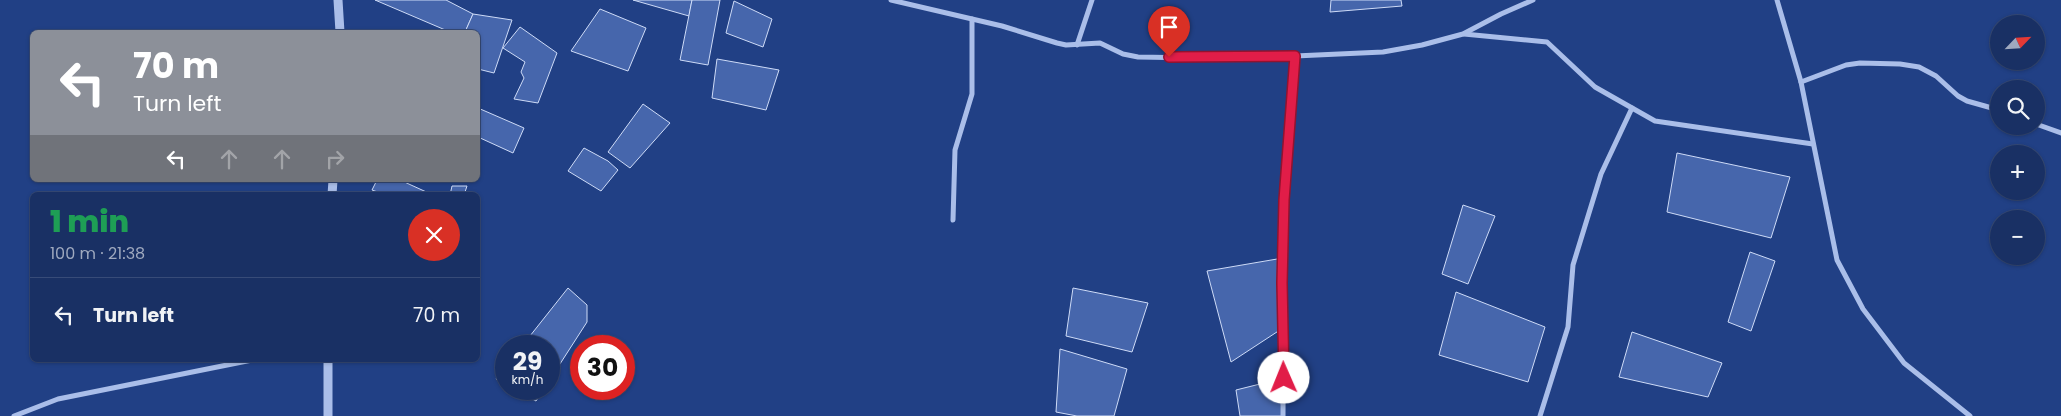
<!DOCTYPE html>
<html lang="en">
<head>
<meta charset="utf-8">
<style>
	body { margin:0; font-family:Poppins,sans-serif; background:#263c6d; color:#f1f3f6; height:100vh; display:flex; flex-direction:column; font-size:19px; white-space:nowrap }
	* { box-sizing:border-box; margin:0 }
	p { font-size:16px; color:#9fa9bf }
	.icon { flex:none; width:28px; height:28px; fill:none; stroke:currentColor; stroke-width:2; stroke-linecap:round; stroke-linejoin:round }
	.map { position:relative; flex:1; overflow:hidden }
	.drawer { position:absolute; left:30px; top:192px; width:450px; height:170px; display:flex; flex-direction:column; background:#193064; border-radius:8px; box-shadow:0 1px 4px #0004,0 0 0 1px #374b78 }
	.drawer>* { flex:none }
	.banner { position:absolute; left:30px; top:30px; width:450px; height:152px; border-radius:8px; box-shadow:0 1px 4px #0004,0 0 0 1px #374b78; background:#8c9099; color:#fff; overflow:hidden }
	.needle { width:32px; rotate:65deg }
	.controls { position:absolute; left:1990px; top:15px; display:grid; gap:10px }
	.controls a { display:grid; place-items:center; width:55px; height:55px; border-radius:50%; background:#193064; box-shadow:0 1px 4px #0004,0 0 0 1px #374b78; font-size:25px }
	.speed { position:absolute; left:495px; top:335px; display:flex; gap:10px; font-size:25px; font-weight:700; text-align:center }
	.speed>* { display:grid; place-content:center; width:65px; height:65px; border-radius:50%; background:#193064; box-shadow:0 1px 4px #0004,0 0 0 1px #374b78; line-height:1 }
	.speed small { font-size:12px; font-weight:400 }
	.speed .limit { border:8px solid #d22; background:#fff; color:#111 }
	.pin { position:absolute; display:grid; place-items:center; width:42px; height:42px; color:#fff; margin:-51px -21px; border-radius:50% 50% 50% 0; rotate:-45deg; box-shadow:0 0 5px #0007 }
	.pin .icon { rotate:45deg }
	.me { position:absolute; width:55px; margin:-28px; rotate:359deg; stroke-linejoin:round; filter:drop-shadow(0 0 4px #0008) }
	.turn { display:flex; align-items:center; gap:18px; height:105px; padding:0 20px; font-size:22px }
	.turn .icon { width:65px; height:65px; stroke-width:2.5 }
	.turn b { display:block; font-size:35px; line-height:42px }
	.lanes { display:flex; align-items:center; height:48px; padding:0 20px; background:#0003; justify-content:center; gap:25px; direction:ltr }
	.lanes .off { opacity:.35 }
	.round { display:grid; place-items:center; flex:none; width:52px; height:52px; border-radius:26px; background:#263c6d }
	.head { display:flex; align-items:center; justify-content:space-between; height:85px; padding:0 20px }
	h1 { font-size:30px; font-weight:800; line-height:38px; color:#1e9e55 }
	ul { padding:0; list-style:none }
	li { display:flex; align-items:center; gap:15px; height:75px; padding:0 20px; border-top:1px solid #374b78 }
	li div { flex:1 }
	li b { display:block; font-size:19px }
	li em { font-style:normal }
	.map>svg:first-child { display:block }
	.building { fill:#4666ac; stroke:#cedbf7 }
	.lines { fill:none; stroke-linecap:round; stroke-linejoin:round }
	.minor { stroke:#aabee9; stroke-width:5 }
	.tertiary { stroke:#aabee9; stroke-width:9 }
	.route-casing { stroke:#92132f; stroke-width:12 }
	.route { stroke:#e11d48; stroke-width:9 }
</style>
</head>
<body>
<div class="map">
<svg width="2061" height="416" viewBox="0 0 2061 416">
	<rect width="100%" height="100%" fill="#214085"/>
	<!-- building -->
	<g class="building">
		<polygon points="375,0 446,0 473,14 465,32 450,32"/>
		<polygon points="633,0 692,0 689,16"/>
		<polygon points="692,0 720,0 708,65 680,60"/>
		<polygon points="1331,0 1401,0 1402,6 1330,12"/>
		<polygon points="734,1 772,19 763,47 726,33"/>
		<polygon points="600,9 646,28 628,71 571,51"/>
		<polygon points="473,14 512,20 494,73 478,69 478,32 465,32"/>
		<polygon points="520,27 557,53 538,103 514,99 524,78 521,72 525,62 503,48"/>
		<polygon points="717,59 779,70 766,110 712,98"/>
		<polygon points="643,104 670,123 630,168 608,152"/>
		<polygon points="478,108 524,128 513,153 478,137"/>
		<polygon points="584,148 608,161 618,170 601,191 568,171"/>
		<polygon points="1677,153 1790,177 1771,238 1667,212"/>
		<polygon points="377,180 400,180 433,195 386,195 372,190"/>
		<polygon points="452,186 467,186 464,195 450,195"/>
		<polygon points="1463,205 1495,216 1468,284 1442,274"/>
		<polygon points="1750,252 1775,261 1751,331 1728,322"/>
		<polygon points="1283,258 1283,328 1231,362 1207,271"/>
		<polygon points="568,288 587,305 587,322 549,381 549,346 522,346"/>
		<polygon points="1073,288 1148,303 1132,352 1066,336"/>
		<polygon points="1456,292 1545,327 1528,382 1439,355"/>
		<polygon points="1632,332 1722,363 1708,397 1619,377"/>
		<polygon points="1060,349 1127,369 1114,416 1077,416 1056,412"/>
		<polygon points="506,366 506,385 496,379"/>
		<polygon points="1276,380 1284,416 1240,416 1236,390"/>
		<polygon points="513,389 544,389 536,401"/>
	</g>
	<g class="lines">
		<!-- minor -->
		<g class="minor">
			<polyline points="891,0 1002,26 1057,43 1066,45 1100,43 1123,54 1138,57 1197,58 1295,56 1383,52 1422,45 1463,34 1501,14 1533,0"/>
			<polyline points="1777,0 1801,82 1837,260 1863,309 1904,363 1970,416"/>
			<polyline points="1464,34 1547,42 1595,87 1655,121 1813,144"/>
			<polyline points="1077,45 1092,0"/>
			<polyline points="1801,82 1846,65 1860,63 1900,64 1919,67 1936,76 1958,96 1967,101 1999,110"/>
			<polyline points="2036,124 2061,133"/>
			<polyline points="953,220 955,150 972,94 972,19"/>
			<polyline points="14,416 58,399 252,360"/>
			<polyline points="1283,416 1284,200 1295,56"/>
			<polyline points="1540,416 1568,327 1573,265 1601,174 1632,108"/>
		</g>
		<!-- tertiary -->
		<g class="tertiary">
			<polyline points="338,0 340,32"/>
			<polyline points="332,195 333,180"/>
			<polyline points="328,416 328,360"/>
		</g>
	</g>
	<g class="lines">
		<!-- route casing -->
		<g class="route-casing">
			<polyline id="route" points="1169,57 1295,56 1284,200 1282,283 1284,378"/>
		</g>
		<!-- route -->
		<use href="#route" class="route"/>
	</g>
</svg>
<div class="controls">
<a><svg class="needle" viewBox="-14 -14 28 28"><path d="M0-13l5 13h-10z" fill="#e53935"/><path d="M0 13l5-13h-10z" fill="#9fa9bf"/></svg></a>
<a><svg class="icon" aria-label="search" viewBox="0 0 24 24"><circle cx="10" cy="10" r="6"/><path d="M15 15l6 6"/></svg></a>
<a>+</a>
<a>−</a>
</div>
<div class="speed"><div>29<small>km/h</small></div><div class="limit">30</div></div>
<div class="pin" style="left:1169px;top:57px;background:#d93025"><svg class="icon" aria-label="arrive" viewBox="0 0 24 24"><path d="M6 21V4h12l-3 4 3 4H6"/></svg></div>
<svg class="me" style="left:1284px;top:378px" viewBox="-20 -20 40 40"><circle r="19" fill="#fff"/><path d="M0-13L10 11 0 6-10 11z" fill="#e11d48"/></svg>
<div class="banner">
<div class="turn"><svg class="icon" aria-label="left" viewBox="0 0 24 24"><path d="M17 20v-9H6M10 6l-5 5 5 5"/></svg><div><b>70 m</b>Turn left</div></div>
<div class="lanes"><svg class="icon" aria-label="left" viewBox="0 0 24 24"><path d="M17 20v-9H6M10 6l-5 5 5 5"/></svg><svg class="icon off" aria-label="ahead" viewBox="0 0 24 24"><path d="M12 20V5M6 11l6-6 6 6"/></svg><svg class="icon off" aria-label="ahead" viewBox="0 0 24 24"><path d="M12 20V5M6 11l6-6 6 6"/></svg><svg class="icon off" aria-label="right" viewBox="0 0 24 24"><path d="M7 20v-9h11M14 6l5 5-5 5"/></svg></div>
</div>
<section class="drawer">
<div class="head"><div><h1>1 min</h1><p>100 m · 21:38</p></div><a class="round" style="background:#d93025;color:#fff"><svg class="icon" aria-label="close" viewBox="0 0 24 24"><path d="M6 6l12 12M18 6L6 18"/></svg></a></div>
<ul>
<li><svg class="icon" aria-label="left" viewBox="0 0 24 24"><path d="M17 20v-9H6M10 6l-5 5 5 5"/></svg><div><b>Turn left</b></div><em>70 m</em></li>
</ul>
</section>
</div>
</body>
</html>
